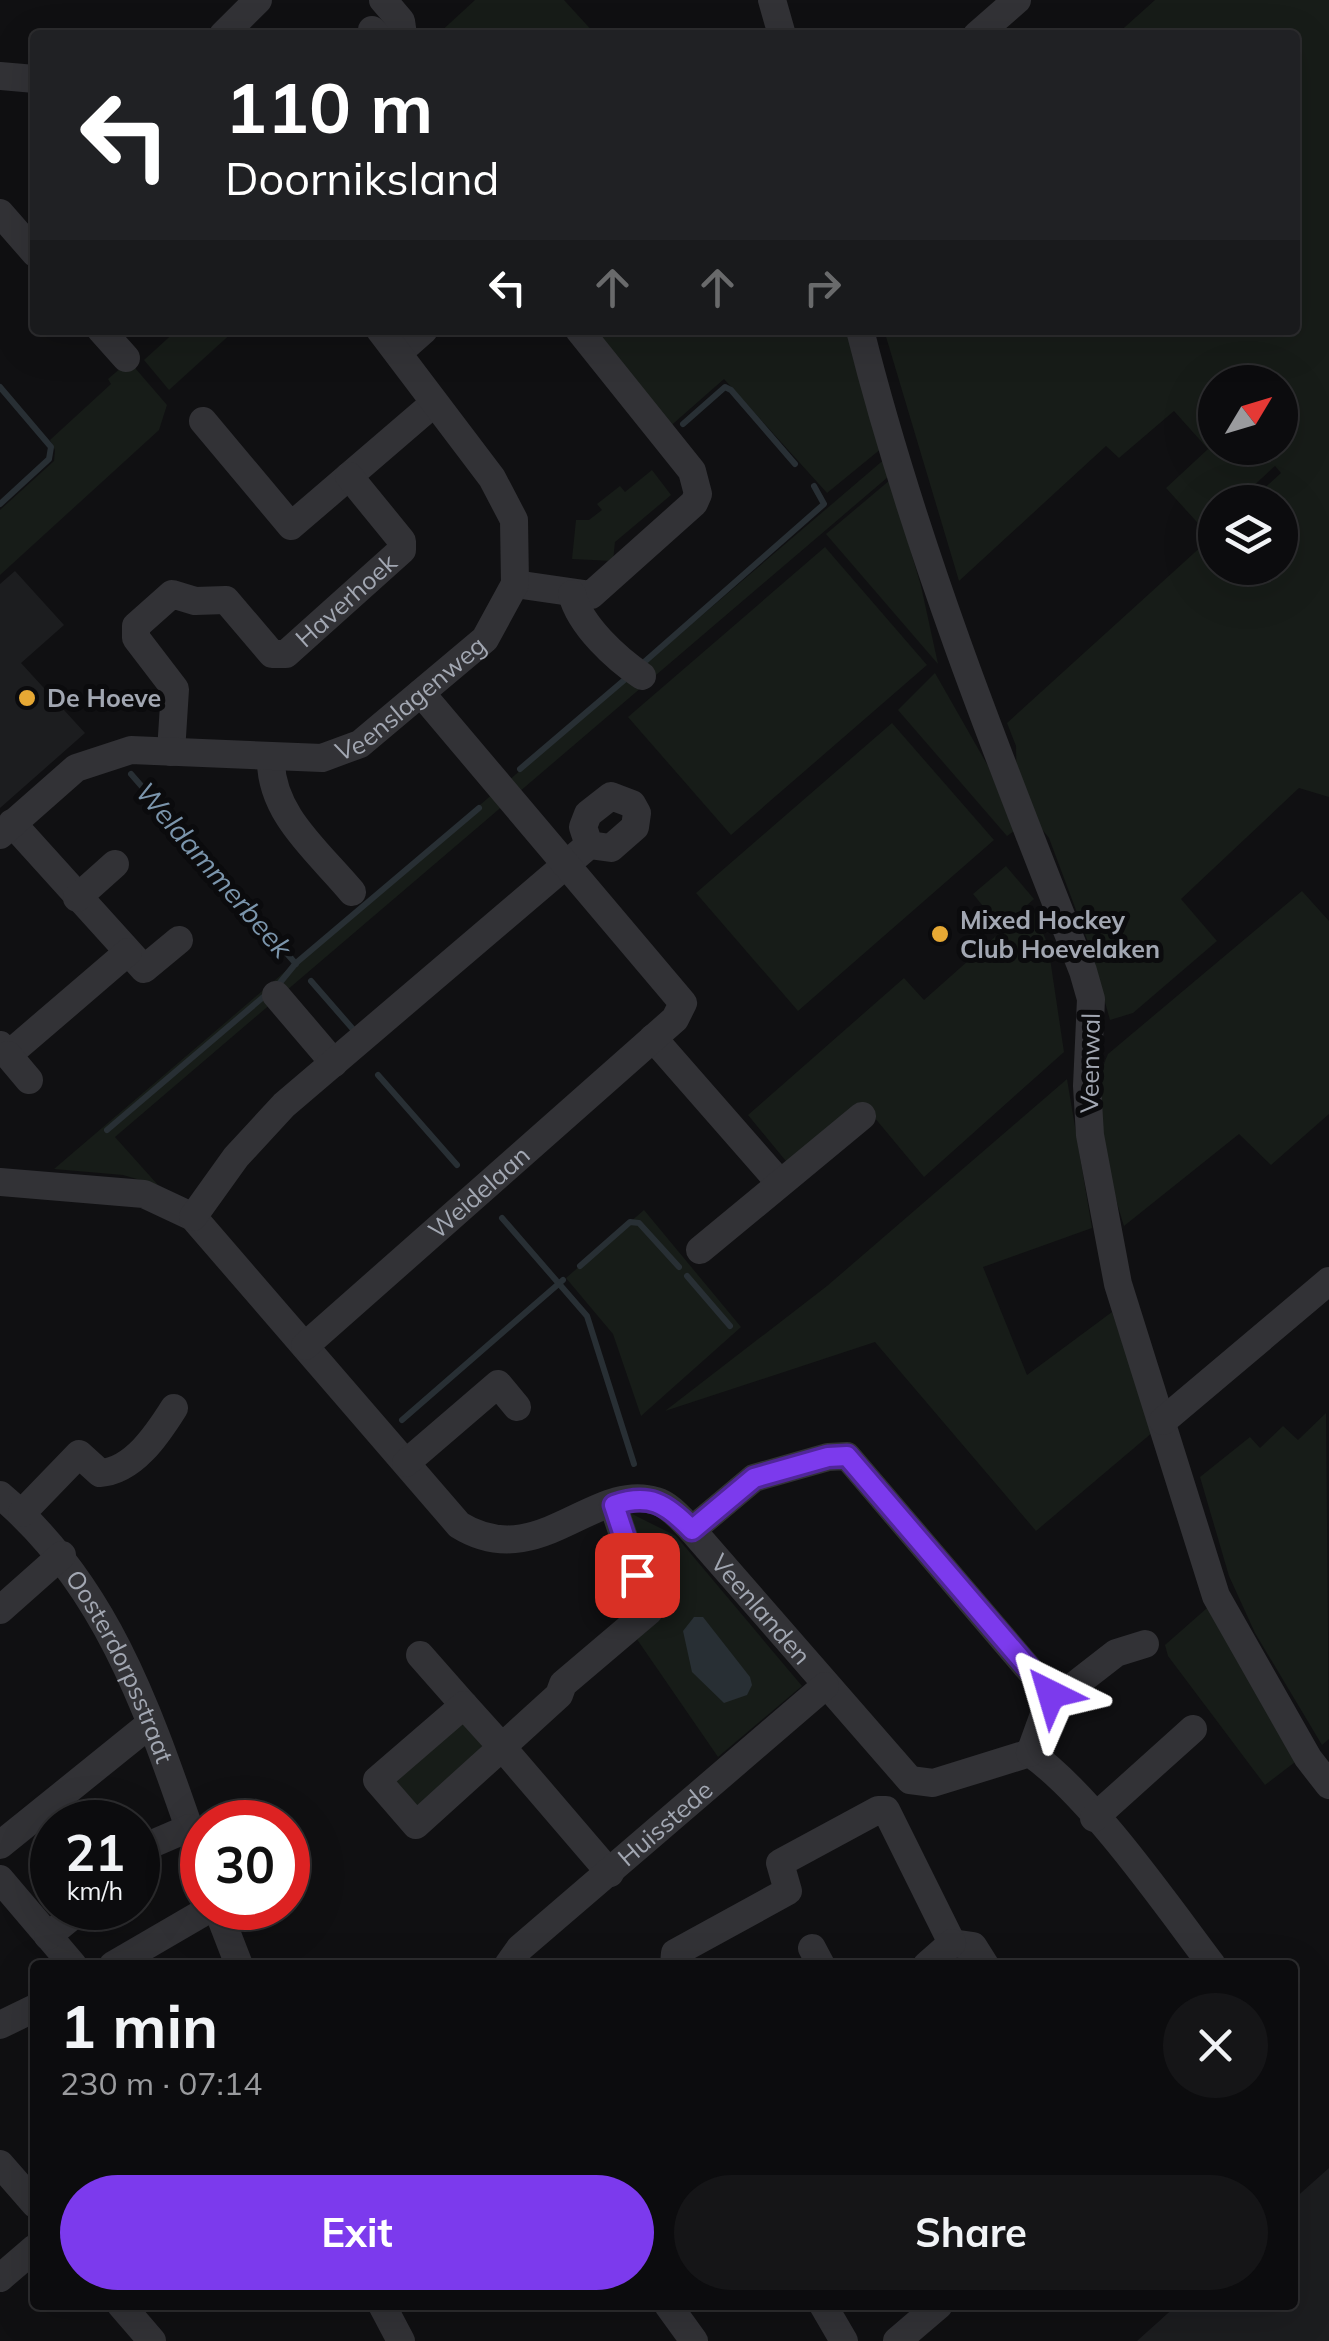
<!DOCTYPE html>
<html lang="en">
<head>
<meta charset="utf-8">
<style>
	body { margin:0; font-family:Mulish,sans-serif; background:#151517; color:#f1f3f6; height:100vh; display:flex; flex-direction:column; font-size:38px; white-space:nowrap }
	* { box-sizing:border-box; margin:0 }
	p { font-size:32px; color:#9a9b9e }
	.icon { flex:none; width:55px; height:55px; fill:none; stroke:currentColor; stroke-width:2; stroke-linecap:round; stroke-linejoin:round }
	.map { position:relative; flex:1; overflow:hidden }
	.sheet { position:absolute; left:30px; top:1960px; width:1268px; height:350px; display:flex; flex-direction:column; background:#0c0c0e; border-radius:10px; box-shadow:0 10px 40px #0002,0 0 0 2px #2c2c2e }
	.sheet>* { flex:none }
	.top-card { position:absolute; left:30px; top:30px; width:1270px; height:305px; border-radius:10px; box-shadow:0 10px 40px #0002,0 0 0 2px #2c2c2e; background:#202124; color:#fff; overflow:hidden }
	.needle { width:65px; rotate:52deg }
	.fabs { position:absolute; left:1198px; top:365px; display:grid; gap:20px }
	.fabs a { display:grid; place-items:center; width:100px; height:100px; border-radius:50%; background:#0c0c0e; box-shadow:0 10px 40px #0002,0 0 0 2px #2c2c2e; font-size:50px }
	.speed { position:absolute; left:30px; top:1800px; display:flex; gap:20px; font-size:50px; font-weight:700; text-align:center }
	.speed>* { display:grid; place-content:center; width:130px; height:130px; border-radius:50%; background:#0c0c0e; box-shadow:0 10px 40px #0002,0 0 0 2px #2c2c2e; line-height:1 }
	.speed small { font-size:25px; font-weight:400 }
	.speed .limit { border:15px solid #d22; background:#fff; color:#111 }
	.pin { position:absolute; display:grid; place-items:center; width:85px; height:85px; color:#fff; margin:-42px; border-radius:20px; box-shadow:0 5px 15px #0006 }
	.me { position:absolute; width:110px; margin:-55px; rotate:320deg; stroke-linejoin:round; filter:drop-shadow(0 0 8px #0008) }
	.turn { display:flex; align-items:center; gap:35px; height:210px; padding:0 30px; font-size:45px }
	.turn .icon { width:130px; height:130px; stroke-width:2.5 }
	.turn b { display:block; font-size:70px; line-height:85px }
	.lanes { display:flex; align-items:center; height:95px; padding:0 30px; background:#0003; justify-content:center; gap:50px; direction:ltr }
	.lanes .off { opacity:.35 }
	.round { display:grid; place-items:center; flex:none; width:105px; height:105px; border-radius:52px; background:#151517 }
	.overview { display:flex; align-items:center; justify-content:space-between; height:170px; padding:0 30px }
	h1 { font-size:60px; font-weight:700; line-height:75px }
	.action { display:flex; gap:20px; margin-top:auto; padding:20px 30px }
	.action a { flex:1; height:115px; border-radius:60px; background:#7c3aed; color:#fff; font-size:40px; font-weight:700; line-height:115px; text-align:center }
	.action a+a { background:#151517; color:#f1f3f6 }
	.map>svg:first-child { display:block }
	.built { fill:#1c1d1f }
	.green { fill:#171c18; fill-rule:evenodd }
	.water { fill:#282f34 }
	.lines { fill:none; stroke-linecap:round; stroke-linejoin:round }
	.stream { stroke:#282f34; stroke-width:6 }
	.minor { stroke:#323236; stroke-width:28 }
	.route-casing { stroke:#51269a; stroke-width:25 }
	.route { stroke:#7c3aed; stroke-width:18 }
	.poi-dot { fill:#e6a834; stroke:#0b0b0d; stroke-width:4 }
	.labels { text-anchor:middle; stroke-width:10; stroke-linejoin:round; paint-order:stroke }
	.street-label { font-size:25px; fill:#a2a7b2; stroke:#0b0b0d }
	.poi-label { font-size:25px; font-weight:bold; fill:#a2a7b2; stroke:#0b0b0d; text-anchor:start }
	.water-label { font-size:28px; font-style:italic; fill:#7b95ac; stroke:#0b0b0d }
</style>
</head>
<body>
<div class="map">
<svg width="1329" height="2341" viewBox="0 0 1329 2341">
	<rect width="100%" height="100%" fill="#101012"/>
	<!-- built -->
	<g class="built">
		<polygon points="15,571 64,625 21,663 85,733 0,808 0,584"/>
		<polygon points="1329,2168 1329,2341 1137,2341 1177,2305 1292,2305 1293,2200"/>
	</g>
	<!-- green -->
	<g class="green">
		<polygon points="475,0 564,0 596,35 437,35"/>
		<path d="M 1155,0 L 1329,0 L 1329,797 L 1299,788 L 1181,899 L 1217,941 L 1133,1013 L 1110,1020 L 1088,942 L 1049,838 L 1017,798 L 1016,746 L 1007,723 L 1215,534 L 1215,568 L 1280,568 L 1280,502 L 1249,502 L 1281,473 L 1275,466 L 1236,502 L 1215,502 L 1215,521 L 1205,531 L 1166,488 L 1208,449 L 1174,411 L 1119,458 L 1106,446 L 959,581 L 884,330 L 1295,330 L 1295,35 L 1116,35 ZM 1215,382 L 1280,382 L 1280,448 L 1215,448 Z"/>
		<polygon points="177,330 235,330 169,390 144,360"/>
		<polygon points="582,330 851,330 882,448 827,493 724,379 666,430"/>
		<polygon points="129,361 167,405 159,430 0,575 0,510 54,461 55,450 50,440 111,384 108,379"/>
		<polygon points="887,457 895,471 115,1137 158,1185 123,1175 54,1169"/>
		<polygon points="652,470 671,495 615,542 613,561 572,559 576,520 589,520 602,510 597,504 620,486 625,492"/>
		<polygon points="890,480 921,586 938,664 826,534"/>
		<polygon points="825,547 927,665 731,835 628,717"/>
		<polygon points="935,673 988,766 1014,831 1007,836 898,710"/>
		<polygon points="892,723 994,840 798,1011 696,893"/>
		<polygon points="1006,866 1034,899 1001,928 973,894"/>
		<path d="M 1302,891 L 1329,921 L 1329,1114 L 1271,1165 L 1239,1134 L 1124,1226 C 1109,1175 1085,1103 1108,1054 Z"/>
		<polygon points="1031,905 1048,945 1064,1052 924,1177 864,1105 790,1166 748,1115 904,978 924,1000"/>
		<polygon points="1067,1079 1092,1228 983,1267 1027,1375 1112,1312 1153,1432 1036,1531 875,1342 665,1411 827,1286"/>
		<polygon points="644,1210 741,1327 641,1416 613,1334 566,1278"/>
		<polygon points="1326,1413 1329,1739 1322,1745 1255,1633 1229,1576 1200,1477 1250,1437 1260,1448 1283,1426 1298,1440"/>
		<polygon points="630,1513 676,1536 802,1686 718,1757 634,1635"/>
		<polygon points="1215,1601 1303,1756 1265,1785 1168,1656 1165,1645"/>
		<polygon points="463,1714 492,1748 419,1812 389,1779"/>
	</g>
	<!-- water -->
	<polygon class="water" points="694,1617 703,1617 750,1677 752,1685 747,1695 724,1703 692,1672 683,1631"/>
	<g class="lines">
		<!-- stream -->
		<g class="stream">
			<polyline points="0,387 51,447 49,459 0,504"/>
			<polyline points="683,424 725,387 731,390 795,464"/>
			<polyline points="642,664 824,504 814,486"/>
			<polyline points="520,769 629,676"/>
			<polyline points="131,774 296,964"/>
			<polyline points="311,981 358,1035"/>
			<polyline points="278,985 296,963 479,808"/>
			<polyline points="378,1075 457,1165"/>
			<polyline points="107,1130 268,993"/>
			<polyline points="502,1218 587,1316 634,1464"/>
			<polyline points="580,1266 630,1222 639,1223 679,1267"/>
			<polyline points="687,1276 730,1326"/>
			<polyline points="402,1420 563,1280"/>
		</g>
		<!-- minor -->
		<g class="minor">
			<polyline points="383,0 401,21 403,35"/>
			<polyline points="772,0 782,35"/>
			<polyline points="372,30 377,35"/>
			<polyline points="223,35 258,0"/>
			<polyline points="977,35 1017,0"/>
			<polyline points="0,76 35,79"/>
			<polyline points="0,213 35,253"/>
			<polyline points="101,330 126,358"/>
			<path d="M 860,330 C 915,549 1000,761 1083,971 L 1091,999 L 1087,1086 L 1090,1135 L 1118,1284 L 1216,1596 L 1308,1758 L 1329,1785"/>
			<polyline points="398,353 424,330"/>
			<polyline points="203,421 291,526 433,404"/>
			<polyline points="515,584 591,595 694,503 698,494 692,471 579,330"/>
			<path d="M 572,594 C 580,626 617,659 642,676"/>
			<path id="s1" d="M 171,752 L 175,689 L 136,638 L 136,626 L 172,594 L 195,601 L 226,600 L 272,654 L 286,654 L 402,550 L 402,541 L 349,476"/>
			<path d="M 271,759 C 270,814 319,852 352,892"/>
			<polyline points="12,823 144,969 179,940"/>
			<path id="s2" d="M 0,835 L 76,768 L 131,750 L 322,758 L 360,744 L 485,639 L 515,584 L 514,520 L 492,478 L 380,330"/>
			<polyline points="77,898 115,864"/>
			<polyline points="276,995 334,1063"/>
			<polyline points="653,1038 780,1183"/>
			<polyline points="0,1045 8,1055 128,952"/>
			<polyline points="8,1055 29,1080"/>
			<path id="s3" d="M 0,1182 L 144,1194 L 193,1217 L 459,1525 C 538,1574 594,1481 656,1501 C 670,1505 681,1519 692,1530 L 910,1780 L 933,1783 L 1030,1753 C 1091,1796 1166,1904 1212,1965"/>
			<polyline points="193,1217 236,1157 284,1105 589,845 583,827 588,814 611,796 632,804 637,813 635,827 611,848 589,845"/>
			<polyline points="700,1250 862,1116"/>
			<path id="s4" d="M 305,1346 L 675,1019 L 683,1003 L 421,693"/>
			<polyline points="1163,1421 1329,1281"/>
			<polyline points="406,1463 498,1384 517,1407"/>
			<path id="s5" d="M 0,1495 C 114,1591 154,1729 202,1865"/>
			<path d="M 22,1513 L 79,1454 L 100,1473 C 133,1471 157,1435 174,1408"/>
			<polyline points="692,1530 754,1478 828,1457 847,1456 1051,1695 1030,1753"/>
			<polyline points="0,1610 62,1555"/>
			<polyline points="420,1655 464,1705"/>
			<polyline points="1051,1695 1062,1695 1116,1653 1145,1644"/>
			<polyline points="1094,1818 1193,1729"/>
			<polyline points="0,1845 150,1724"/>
			<polyline points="138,1850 189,1828"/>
			<polyline points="610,1873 502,1747 416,1825 377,1780 464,1705 502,1747 559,1695 563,1684 649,1611 613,1505"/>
			<polyline points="0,1879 73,1965"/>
			<polyline points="217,1908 239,1965"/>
			<polyline points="48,1936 82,1908"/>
			<polyline points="952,1943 973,1946 985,1965"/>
			<polyline points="812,1948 821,1965"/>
			<polyline points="113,1965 211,1908"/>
			<path id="s6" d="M 508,1965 L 520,1948 L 825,1686"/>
			<polyline points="674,1965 675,1953 788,1891 780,1863 878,1810 886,1810 952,1943"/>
			<polyline points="927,1965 952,1943"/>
			<polyline points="0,2025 35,2008"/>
			<polyline points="0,2164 35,2204"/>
			<polyline points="0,2278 35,2248"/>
			<polyline points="121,2305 152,2341"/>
			<polyline points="382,2305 401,2341"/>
			<polyline points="668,2305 694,2341"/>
			<polyline points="823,2305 844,2341"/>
			<polyline points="897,2341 939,2305"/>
		</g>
	</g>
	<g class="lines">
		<!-- route casing -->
		<g class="route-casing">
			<path id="route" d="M 637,1575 L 614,1505 C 649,1493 666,1503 692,1530 L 754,1478 L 828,1457 L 847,1456 L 1051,1694"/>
		</g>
		<!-- route -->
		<use href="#route" class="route"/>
	</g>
	<!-- markers -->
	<g class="poi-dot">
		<circle cx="27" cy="698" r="10"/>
		<circle cx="940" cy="934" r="10"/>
	</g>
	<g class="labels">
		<!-- street labels -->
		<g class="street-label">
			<text dy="9" stroke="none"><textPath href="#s1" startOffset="408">Haverhoek</textPath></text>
			<text dy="9" stroke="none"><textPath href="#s2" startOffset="458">Veenslagenweg</textPath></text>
			<text transform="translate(1090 1063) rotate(-89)" y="9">Veenwal</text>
			<text dy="9" stroke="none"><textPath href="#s4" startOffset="232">Weidelaan</textPath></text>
			<text dy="9" stroke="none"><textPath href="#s3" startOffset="965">Veenlanden</textPath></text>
			<text dy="9" stroke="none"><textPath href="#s5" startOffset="212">Oosterdorpsstraat</textPath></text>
			<text dy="9" stroke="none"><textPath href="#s6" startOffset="212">Huisstede</textPath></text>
		</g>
		<!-- poi labels -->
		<g class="poi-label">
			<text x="47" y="707">De Hoeve</text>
			<text x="960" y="929">Mixed Hockey<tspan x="960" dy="29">Club Hoevelaken</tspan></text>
		</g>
		<!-- water labels -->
		<g class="water-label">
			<text transform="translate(214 870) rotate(49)" y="10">Weldammerbeek</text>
		</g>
	</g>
</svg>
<div class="fabs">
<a><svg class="needle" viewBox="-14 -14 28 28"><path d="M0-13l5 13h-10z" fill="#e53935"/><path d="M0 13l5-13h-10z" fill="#9a9b9e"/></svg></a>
<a><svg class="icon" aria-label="layers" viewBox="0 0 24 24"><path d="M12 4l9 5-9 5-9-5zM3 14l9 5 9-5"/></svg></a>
</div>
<div class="speed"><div>21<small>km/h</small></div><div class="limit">30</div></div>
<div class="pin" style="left:637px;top:1575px;background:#d93025"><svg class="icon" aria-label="arrive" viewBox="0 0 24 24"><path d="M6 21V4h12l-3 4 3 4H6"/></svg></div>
<svg class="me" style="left:1051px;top:1694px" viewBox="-20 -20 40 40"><path d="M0-17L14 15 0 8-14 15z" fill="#7c3aed" stroke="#fff" stroke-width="4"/></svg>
<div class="top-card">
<div class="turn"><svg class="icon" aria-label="left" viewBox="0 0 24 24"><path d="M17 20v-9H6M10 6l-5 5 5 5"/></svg><div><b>110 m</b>Doorniksland</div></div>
<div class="lanes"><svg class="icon" aria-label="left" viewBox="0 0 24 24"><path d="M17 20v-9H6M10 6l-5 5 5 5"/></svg><svg class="icon off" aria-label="ahead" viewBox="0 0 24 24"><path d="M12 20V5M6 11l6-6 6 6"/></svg><svg class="icon off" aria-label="ahead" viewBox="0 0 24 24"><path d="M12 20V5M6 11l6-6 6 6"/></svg><svg class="icon off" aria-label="right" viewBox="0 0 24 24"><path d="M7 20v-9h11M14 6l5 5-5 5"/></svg></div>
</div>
<section class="sheet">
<div class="overview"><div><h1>1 min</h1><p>230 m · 07:14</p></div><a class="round"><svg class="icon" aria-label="close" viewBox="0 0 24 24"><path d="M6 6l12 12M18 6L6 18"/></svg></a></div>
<div class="action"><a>Exit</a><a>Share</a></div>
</section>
</div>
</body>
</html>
